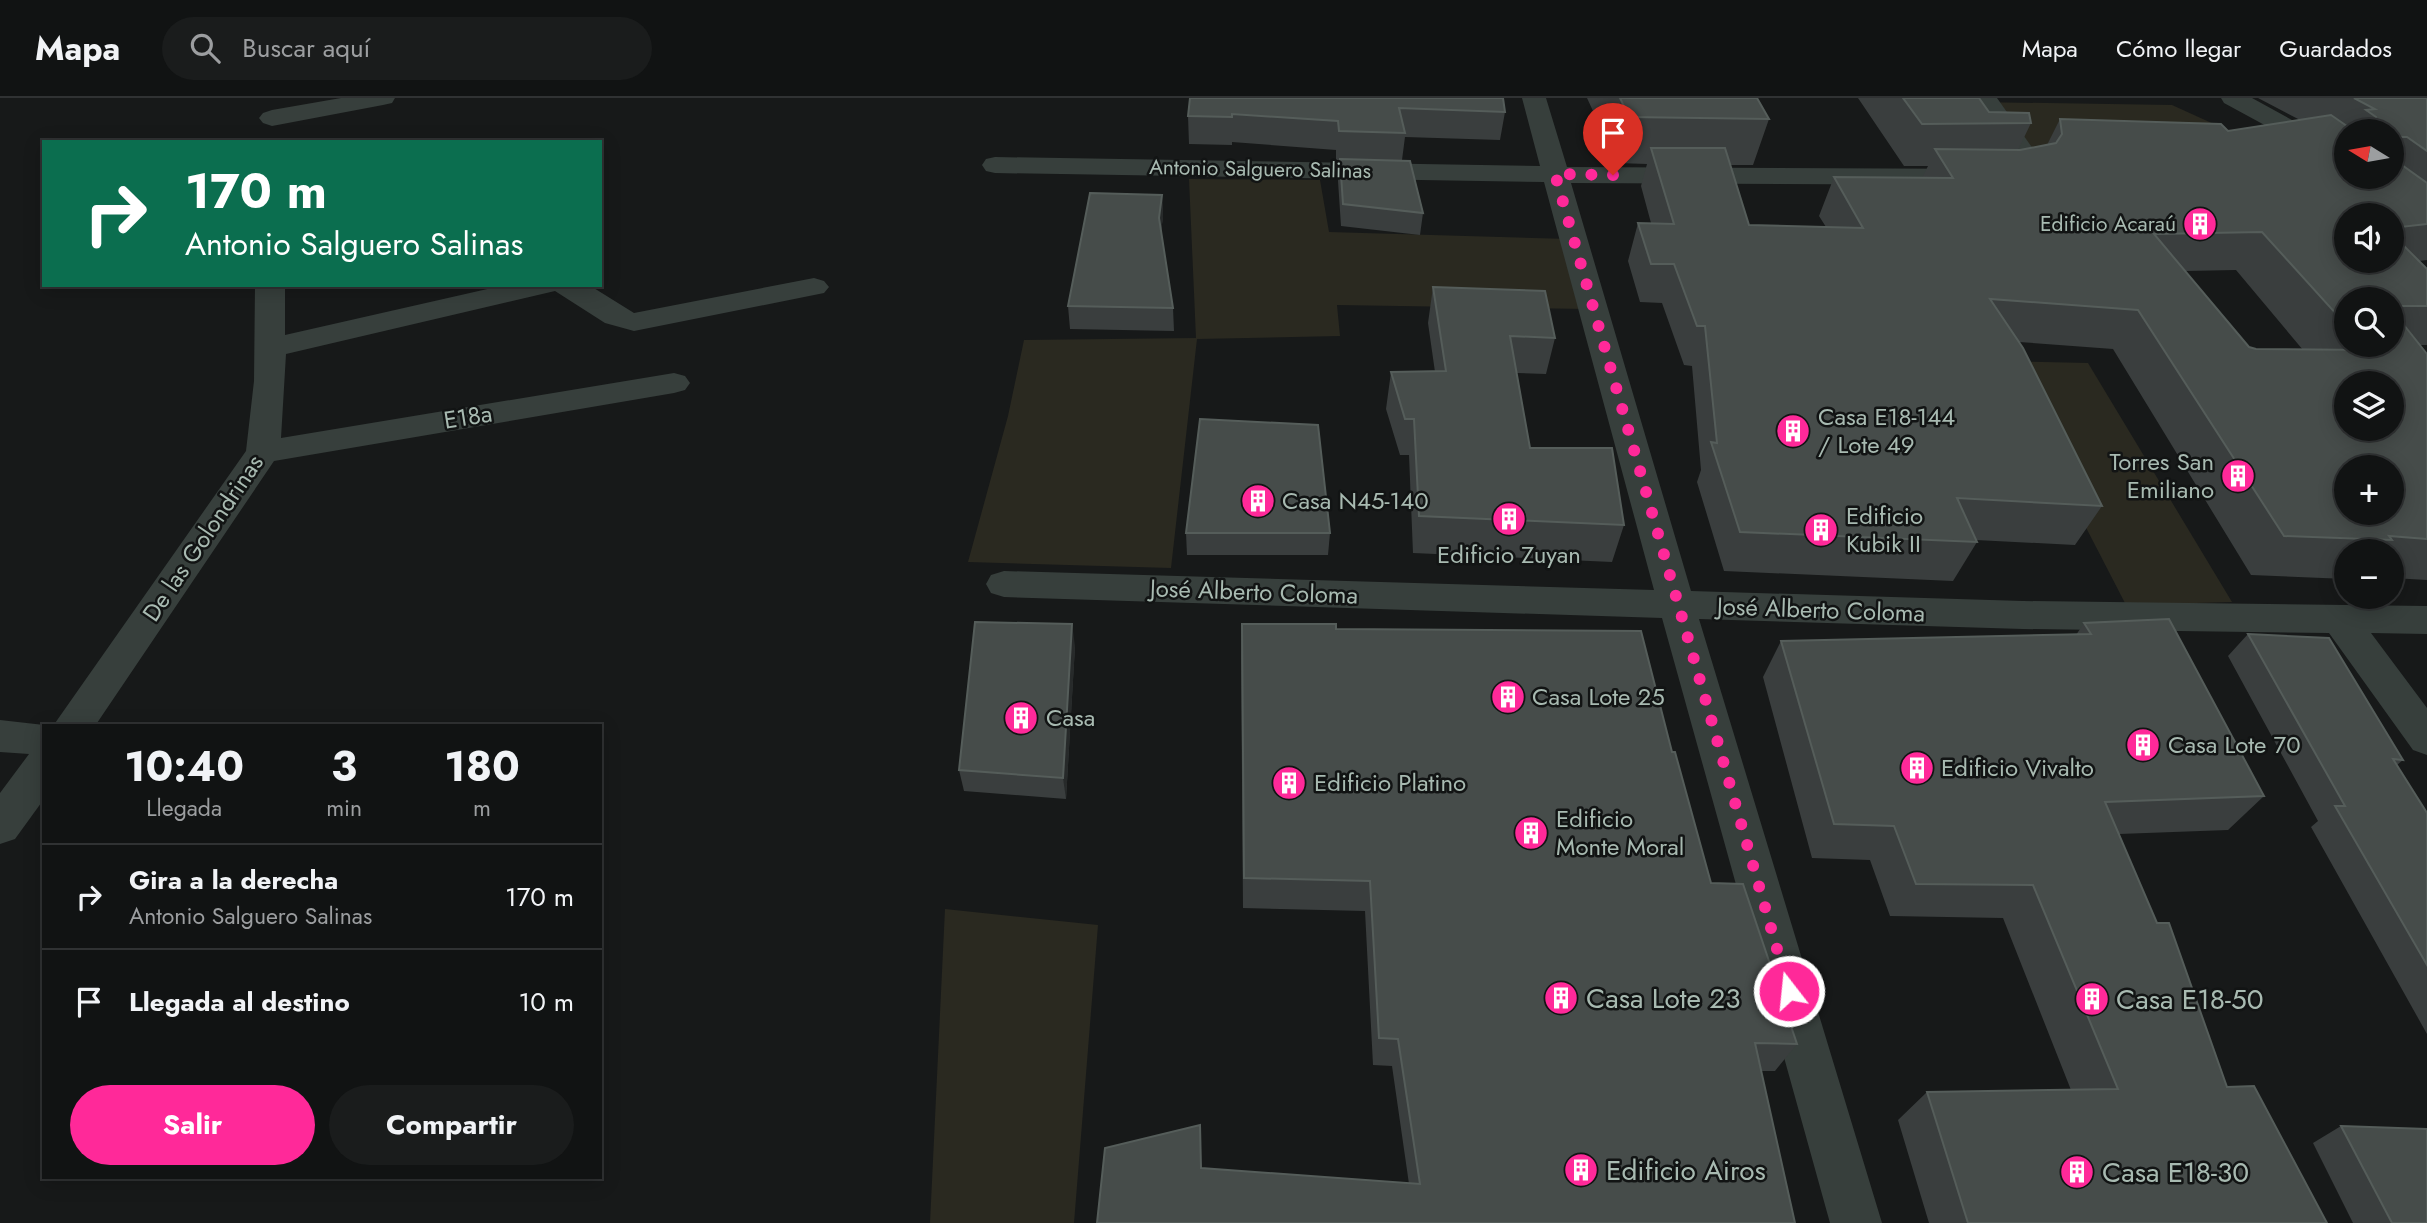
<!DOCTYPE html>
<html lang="es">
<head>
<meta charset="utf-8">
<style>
	body { margin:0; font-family:Jost,sans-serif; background:#1a1c1c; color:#f1f3f6; height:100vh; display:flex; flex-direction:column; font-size:26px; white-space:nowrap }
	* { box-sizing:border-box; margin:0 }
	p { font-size:23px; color:#9c9ea0 }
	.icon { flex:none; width:38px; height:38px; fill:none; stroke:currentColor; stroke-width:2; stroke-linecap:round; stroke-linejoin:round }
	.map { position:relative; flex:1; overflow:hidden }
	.sheet { position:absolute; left:42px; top:626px; width:560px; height:455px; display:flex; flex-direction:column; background:#111313; border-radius:0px; box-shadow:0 4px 18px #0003,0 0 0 2px #303233 }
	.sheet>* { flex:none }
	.top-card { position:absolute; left:42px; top:42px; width:560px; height:147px; border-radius:0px; box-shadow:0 4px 18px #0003,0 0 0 2px #303233; background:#0b6e4f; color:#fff; overflow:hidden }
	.needle { width:46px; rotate:281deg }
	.tools { position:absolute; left:2334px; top:21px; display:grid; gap:14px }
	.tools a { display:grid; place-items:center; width:70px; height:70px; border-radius:50%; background:#111313; box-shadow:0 4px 18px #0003,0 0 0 2px #303233; font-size:35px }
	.pin { position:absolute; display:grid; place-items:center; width:60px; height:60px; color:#fff; margin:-72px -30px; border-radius:50% 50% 50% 0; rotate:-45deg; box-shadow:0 0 7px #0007 }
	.pin .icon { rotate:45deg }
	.me { position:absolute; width:77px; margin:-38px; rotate:344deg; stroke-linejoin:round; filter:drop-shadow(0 0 5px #0008) }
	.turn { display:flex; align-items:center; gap:24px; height:147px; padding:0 28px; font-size:32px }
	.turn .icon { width:91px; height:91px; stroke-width:2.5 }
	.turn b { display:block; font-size:49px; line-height:60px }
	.eta { display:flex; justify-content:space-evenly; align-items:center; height:119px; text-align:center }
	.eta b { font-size:42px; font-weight:700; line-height:49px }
	.button { display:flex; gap:14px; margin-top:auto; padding:14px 28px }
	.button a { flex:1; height:80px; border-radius:42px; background:#ff2999; color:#fff; font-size:28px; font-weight:700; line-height:80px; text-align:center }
	.button a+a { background:#1a1c1c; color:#f1f3f6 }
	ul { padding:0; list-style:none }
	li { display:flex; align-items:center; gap:21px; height:105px; padding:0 28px; border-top:2px solid #303233 }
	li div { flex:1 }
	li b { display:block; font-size:26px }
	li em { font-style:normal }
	header { display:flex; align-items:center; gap:42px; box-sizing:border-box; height:98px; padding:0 35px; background:#111313; border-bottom:2px solid #303233 }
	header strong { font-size:33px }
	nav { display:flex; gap:38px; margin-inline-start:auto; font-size:24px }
	.search { width:490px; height:63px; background:#1a1c1c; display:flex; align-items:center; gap:18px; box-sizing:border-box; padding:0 24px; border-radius:38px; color:#9c9ea0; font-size:26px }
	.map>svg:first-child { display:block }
	.green { fill:#2a2920 }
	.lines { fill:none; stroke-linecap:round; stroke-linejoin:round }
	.street { fill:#373f3c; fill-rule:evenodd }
	.wall { fill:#3a3e3e; fill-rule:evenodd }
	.shaded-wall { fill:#272a2a }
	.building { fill:#464c4a; stroke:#555d5a; stroke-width:2; fill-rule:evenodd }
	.route { stroke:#ff2999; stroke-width:12; stroke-dasharray:0 21.6 }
	.labels { text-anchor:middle; stroke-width:5; stroke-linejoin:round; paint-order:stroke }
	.far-street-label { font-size:21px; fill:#a8bab1; stroke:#121414 }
	.far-poi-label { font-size:21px; fill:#a8bab1; stroke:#121414; text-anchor:end }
	.street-label { font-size:24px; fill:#a8bab1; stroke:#121414 }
	.poi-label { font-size:24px; fill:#a8bab1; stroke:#121414; text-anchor:start }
	.near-poi-label { font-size:28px; fill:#a8bab1; stroke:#121414; text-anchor:start }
</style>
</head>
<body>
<header>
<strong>Mapa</strong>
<div class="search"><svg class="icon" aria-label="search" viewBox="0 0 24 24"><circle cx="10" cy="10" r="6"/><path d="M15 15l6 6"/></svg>Buscar aquí</div>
<nav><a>Mapa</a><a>Cómo llegar</a><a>Guardados</a></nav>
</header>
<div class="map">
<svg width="2427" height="1125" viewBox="0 0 2427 1125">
	<rect width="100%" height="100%" fill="#171919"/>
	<!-- green -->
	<g class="green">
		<polygon points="1976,4 2172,7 2260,47 2003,50"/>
		<polygon points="1189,81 1320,82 1329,134 1569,141 1587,211 1337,207 1340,238 1197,241 1171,470 968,464 1008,318 1024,242 1196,240"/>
		<polygon points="2000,263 2088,265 2232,504 2126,507"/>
		<polygon points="945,811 1098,827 1074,1125 930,1125"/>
	</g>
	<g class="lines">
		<!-- street -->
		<g class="street">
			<polygon points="341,0 395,0 392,5 383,7 272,28 263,25 259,20 263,15 272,12"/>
			<polygon points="1522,0 1546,0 1567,69 2001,71 2013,69 2012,58 1973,0 1997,0 2038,58 2040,74 2036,80 2001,87 1571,85 1691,493 2023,503 2427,508 2427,536 2371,535 2427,610 2427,657 2413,652 2329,535 2023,531 1699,521 1882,1125 1830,1125 1662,520 1004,499 991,495 986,486 991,477 1004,473 1654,492 1544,84 995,75 986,73 982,67 986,61 995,59 1540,68"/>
			<polygon points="2221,0 2252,0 2310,32 2347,57 2347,77 2338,75 2292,42 2224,5"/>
			<polygon points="814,180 824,183 829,189 824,195 634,233 605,225 555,193 286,256 281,340 674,275 685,278 690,285 685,292 674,295 274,363 95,628 44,628 44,701 15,741 0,746 0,695 29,656 0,654 0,622 53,628 246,353 254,283 255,187 285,187 285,237 505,187 589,187 634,215"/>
		</g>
	</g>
	<!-- wall -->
	<g class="wall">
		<polygon points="1190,0 1505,14 1500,42 1405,39 1402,62 1423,115 1420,137 1341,128 1338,83 1340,62 1336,62 1336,52 1232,44 1232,47 1189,46 1188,18"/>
		<path d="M 1587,0 L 1757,0 L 1769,21 L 1753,67 L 1730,67 L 1749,127 L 1826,129 L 1819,118 L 1834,79 L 1922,80 L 1928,68 L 1904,68 L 1858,0 L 1979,0 L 1989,14 L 2031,25 L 2018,52 L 2047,47 L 2060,21 L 2228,33 L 2300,22 L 2258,0 L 2427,0 L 2427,162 L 2419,163 L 2427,171 L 2427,247 L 2420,247 L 2427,256 L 2427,482 L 2392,480 L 2392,453 L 2347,453 L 2347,481 L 2251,477 L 2113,251 L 2019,244 L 2102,408 L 2075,447 L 1976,442 L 1977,444 L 1953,483 L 1724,473 L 1697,384 L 1701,372 L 1692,268 L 1684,267 L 1662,205 L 1640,204 L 1628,163 L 1638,125 L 1651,125 L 1641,88 L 1647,66 L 1617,65 ZM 2347,33 L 2392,33 L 2392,79 ZM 2392,117 L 2392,163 L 2347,163 ZM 2236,172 L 2303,252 L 2256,251 L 2249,249 L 2185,173 ZM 2347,201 L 2392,201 L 2392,247 L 2347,247 Z"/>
		<polygon points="1162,97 1163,119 1161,133 1173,210 1174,233 1070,231 1068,208"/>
		<polygon points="1433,189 1555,240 1546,276 1517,275 1530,350 1624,427 1612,464 1413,455 1409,357 1400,357 1386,311 1391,274 1435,274 1428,225"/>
		<polygon points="1186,435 1330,435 1328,457 1187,457"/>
		<polygon points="2084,525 2264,698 2228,732 2119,736 2227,989 2327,1125 1929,1125 1898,1022 1927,994 2071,992 2003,820 1890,818 1870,762 1812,760 1763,579 1781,543 2076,537"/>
		<polygon points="1242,526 1336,531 1672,654 1711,785 1797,946 1775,973 1761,973 1795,1125 1201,1070 1409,1086 1392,968 1373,967 1365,813 1243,810 1241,559"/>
		<polygon points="2248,536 2403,662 2397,667 2427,715 2427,936 2311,729 2318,723 2228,558"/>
		<polygon points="1075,548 1066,701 964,693 959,672"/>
		<polygon points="2341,1028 2427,1125 2353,1125 2313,1045"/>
	</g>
	<!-- shaded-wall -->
	<g class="shaded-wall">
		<polygon points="1162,97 1163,119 1160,142 1159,120"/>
		<polygon points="1072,526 1075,548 1066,701 1063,680"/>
	</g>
	<!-- building -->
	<g class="building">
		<polygon points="1190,0 1503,0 1505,14 1399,10 1405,35 1339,33 1338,23 1232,16 1232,19 1188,18"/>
		<polygon points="1620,0 1757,0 1769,21 1629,19"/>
		<polygon points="1903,0 1979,0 1989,14 2029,15 2031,25 1922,26"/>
		<polygon points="2354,0 2427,0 2427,53 2407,39 2392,39 2392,33 2376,33 2376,19 2366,12 2375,11"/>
		<path d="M 2331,17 L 2354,33 L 2347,33 L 2347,79 L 2392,79 L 2392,60 L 2427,85 L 2427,126 L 2392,130 L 2392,117 L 2347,117 L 2347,163 L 2392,163 L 2392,136 L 2427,171 L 2427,208 L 2392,208 L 2392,201 L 2347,201 L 2347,228 L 2262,134 L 2154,136 L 2249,249 L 2256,251 L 2369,252 L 2364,247 L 2392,247 L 2392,212 L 2427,256 L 2427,441 L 2389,438 L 2392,442 L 2284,438 L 2138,212 L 1990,201 L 2023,250 L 2102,408 L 1957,400 L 1977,444 L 1740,434 L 1711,344 L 1717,345 L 1705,228 L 1697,228 L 1674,166 L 1651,166 L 1638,125 L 1674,126 L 1651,50 L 1725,50 L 1749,127 L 1863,130 L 1834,79 L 1953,80 L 1935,51 L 2020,52 L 2056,45 L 2062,36 L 2060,21 L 2221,26 L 2228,33 ZM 2347,285 L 2392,285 L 2392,331 L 2347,331 ZM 2347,369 L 2392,369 L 2392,415 L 2347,415 Z"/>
		<polygon points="1340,61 1410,63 1423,115 1343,106"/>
		<polygon points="1090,95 1162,97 1159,120 1173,210 1068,208"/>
		<polygon points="1433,189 1545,193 1555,240 1510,238 1530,350 1612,350 1624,427 1419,418 1414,321 1405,321 1391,274 1446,273"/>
		<polygon points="1200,321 1318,327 1330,435 1186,435"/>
		<polygon points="2169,521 2264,698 2105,704 2157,825 2169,825 2227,989 2254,988 2327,1125 1968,1125 1927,994 2118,991 2033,787 1916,786 1894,728 1834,726 1781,543 2091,536 2084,525"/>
		<polygon points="975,524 1072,526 1063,680 959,672"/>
		<polygon points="1242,526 1336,526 1336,531 1641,533 1672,654 1675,654 1711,785 1743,786 1797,946 1755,945 1795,1125 1097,1125 1105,1050 1200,1027 1201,1070 1420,1086 1398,941 1379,940 1370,783 1244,780"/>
		<polygon points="2248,536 2329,540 2403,662 2393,661 2427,715 2427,867 2335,708 2345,708"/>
		<polygon points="2341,1028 2427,1031 2427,1125 2392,1125"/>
	</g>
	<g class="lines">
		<!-- route -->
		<polyline class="route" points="1613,77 1555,76 1789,893"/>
	</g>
	<!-- icons -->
	<defs>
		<g id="building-disc" transform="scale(1.75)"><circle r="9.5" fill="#ff2999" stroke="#121414"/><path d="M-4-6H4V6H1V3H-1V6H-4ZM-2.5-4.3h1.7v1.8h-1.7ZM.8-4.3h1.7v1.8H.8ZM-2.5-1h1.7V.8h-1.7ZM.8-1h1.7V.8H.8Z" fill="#fff"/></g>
	</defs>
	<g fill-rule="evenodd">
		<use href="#building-disc" x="2200" y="126"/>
		<use href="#building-disc" x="1793" y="333"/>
		<use href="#building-disc" x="2238" y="378"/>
		<use href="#building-disc" x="1258" y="403"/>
		<use href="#building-disc" x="1509" y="421"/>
		<use href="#building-disc" x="1821" y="432"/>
		<use href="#building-disc" x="1508" y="599"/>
		<use href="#building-disc" x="1021" y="620"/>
		<use href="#building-disc" x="2143" y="647"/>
		<use href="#building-disc" x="1917" y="670"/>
		<use href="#building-disc" x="1289" y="685"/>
		<use href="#building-disc" x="1531" y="735"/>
		<use href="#building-disc" x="1561" y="900"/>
		<use href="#building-disc" x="2092" y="901"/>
		<use href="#building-disc" x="1581" y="1072"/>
		<use href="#building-disc" x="2077" y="1074"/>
	</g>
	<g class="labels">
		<!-- far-street labels -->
		<g class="far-street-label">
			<text transform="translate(1260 71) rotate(1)" y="7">Antonio Salguero Salinas</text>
		</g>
		<!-- far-poi labels -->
		<g class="far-poi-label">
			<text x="2176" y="133">Edificio Acaraú</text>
		</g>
		<!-- street labels -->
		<g class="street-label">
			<text transform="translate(468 319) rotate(-9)" y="8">E18a</text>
			<text transform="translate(203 440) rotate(-56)" y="8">De las Golondrinas</text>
			<text transform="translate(1254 494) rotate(2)" y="8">José Alberto Coloma</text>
			<text transform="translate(1821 512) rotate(2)" y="8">José Alberto Coloma</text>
		</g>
		<!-- poi labels -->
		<g class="poi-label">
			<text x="1818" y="327">Casa E18-144<tspan x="1818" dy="28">/ Lote 49</tspan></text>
			<text x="2214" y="372" text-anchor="end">Torres San<tspan x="2214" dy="28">Emiliano</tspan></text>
			<text x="1282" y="411">Casa N45-140</text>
			<text x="1846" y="426">Edificio<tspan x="1846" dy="28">Kubik II</tspan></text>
			<text x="1509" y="465" text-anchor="middle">Edificio Zuyan</text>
			<text x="1532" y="607">Casa Lote 25</text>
			<text x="1046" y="628">Casa</text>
			<text x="2168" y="655">Casa Lote 70</text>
			<text x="1941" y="678">Edificio Vivalto</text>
			<text x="1314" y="693">Edificio Platino</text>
			<text x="1556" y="729">Edificio<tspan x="1556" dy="28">Monte Moral</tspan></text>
		</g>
		<!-- near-poi labels -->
		<g class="near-poi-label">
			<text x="1586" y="910">Casa Lote 23</text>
			<text x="2116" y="911">Casa E18-50</text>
			<text x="1606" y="1082">Edificio Airos</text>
			<text x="2102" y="1084">Casa E18-30</text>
		</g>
	</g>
</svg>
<div class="tools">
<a><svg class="needle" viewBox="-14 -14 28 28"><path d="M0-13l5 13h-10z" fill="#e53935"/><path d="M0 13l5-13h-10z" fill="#9c9ea0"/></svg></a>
<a><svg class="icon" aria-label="sound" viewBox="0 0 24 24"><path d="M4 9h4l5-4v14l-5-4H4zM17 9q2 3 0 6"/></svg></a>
<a><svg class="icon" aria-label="search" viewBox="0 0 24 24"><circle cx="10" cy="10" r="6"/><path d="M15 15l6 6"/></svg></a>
<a><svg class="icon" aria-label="layers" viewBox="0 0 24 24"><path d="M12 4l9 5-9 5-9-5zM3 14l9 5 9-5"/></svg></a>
<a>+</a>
<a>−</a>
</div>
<div class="pin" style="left:1613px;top:77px;background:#d93025"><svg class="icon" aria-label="arrive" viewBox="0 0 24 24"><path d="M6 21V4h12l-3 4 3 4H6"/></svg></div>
<svg class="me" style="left:1789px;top:893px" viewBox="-20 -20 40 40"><circle r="17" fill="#ff2999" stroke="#fff" stroke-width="3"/><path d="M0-11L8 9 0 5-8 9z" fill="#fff"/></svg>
<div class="top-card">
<div class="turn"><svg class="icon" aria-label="right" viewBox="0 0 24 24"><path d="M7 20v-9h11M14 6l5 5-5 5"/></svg><div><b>170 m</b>Antonio Salguero Salinas</div></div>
</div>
<section class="sheet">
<div class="eta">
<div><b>10:40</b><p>Llegada</p></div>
<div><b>3</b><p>min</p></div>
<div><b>180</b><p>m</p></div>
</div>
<ul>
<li><svg class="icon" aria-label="right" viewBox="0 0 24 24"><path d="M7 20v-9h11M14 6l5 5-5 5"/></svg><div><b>Gira a la derecha</b><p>Antonio Salguero Salinas</p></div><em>170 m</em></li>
<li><svg class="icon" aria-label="arrive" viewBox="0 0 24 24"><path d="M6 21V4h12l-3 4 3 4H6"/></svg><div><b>Llegada al destino</b></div><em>10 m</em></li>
</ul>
<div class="button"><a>Salir</a><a>Compartir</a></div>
</section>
</div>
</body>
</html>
